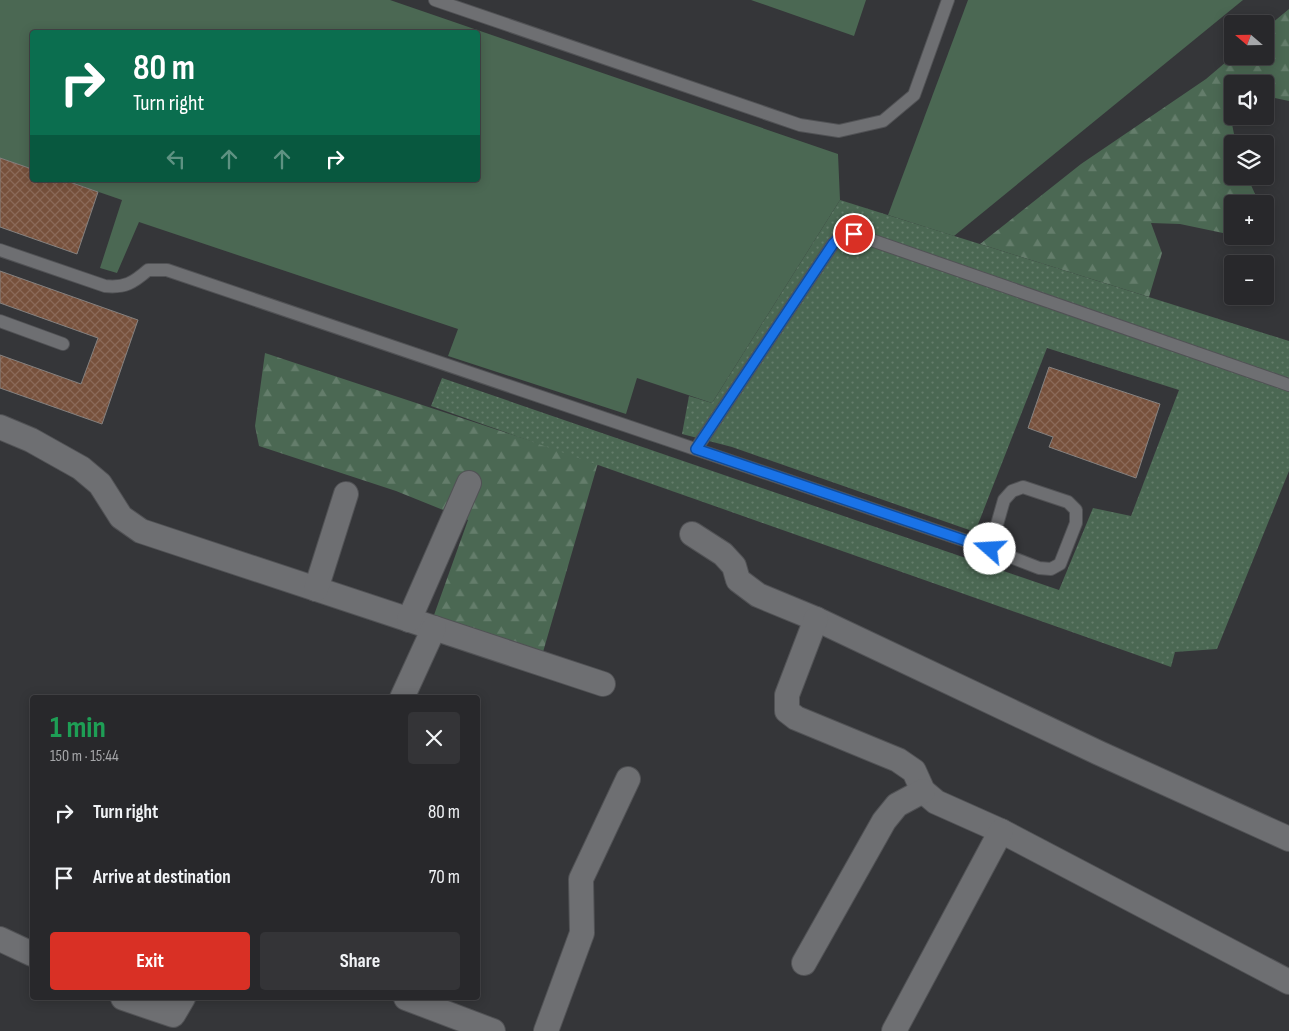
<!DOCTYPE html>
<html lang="en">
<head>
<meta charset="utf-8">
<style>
	body { margin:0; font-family:"Sofia Sans Condensed",sans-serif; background:#343437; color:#f1f3f6; height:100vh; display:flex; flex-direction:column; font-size:19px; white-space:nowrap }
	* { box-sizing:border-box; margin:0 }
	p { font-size:16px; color:#a5a6a9 }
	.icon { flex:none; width:28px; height:28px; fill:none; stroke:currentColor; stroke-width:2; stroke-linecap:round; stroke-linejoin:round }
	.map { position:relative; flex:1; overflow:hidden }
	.details { position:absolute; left:30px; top:695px; width:450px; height:305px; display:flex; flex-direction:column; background:#28282b; border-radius:5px; box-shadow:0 2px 12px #0003,0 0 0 1px #444447 }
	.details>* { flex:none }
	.guide { position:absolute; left:30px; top:30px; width:450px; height:152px; border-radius:5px; box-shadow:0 2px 12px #0003,0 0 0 1px #444447; background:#0b6e4f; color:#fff; overflow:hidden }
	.needle { width:32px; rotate:290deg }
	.buttons { position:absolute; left:1224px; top:15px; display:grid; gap:10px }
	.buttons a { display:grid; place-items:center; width:50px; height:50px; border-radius:5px; background:#28282b; box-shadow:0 2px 12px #0003,0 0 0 1px #444447; font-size:25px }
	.pin { position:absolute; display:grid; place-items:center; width:42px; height:42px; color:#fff; margin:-21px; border:2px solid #fff; border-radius:50%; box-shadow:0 1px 5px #0007 }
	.me { position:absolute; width:55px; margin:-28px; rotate:289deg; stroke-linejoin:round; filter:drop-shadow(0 0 4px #0008) }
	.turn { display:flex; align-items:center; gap:18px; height:105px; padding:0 20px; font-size:22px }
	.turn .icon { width:65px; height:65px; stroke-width:2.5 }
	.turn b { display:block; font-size:35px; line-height:42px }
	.lanes { display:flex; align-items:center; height:48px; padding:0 20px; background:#0003; justify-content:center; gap:25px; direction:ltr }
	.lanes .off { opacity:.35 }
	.round { display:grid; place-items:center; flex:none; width:52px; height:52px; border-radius:5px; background:#343437 }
	.headline { display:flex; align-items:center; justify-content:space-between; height:85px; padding:0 20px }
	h1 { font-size:30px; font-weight:700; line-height:38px; color:#1e9e55 }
	.action { display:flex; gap:10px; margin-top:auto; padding:10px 20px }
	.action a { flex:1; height:58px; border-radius:5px; background:#d93025; color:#fff; font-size:20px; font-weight:700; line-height:58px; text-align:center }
	.action a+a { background:#343437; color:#f1f3f6 }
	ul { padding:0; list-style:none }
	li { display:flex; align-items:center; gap:15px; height:65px; padding:0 20px }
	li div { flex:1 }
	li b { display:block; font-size:19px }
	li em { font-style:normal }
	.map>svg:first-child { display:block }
	.grass { fill:#4b6853 }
	.forest { fill:url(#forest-firs) }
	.park { fill:url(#park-dots) }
	.building { fill:url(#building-cross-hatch); stroke:#85817f }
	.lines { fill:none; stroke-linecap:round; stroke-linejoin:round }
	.service-casing { stroke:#515255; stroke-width:14 }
	.minor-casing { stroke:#515255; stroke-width:26 }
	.service { stroke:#6e6f72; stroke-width:12 }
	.minor { stroke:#6e6f72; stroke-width:24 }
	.route-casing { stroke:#114b97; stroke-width:12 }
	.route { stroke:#1a73e8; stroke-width:9 }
</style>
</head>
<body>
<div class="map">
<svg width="1289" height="1031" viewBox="0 0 1289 1031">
	<defs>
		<pattern id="forest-firs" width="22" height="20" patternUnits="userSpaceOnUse" patternTransform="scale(1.25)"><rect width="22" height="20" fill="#4b6853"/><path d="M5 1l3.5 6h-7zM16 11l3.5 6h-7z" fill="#647d6b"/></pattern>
		<pattern id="park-dots" width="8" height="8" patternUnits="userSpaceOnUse" patternTransform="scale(1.25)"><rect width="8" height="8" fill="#4b6853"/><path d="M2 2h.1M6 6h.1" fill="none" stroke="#647d6b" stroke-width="1.8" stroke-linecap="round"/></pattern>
		<pattern id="building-cross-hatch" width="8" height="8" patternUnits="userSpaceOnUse" patternTransform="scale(1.25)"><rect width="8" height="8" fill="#77513c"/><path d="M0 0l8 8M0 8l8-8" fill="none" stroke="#8a6958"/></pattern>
	</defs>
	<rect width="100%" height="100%" fill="#353639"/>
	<!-- grass -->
	<g class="grass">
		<polygon points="0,0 390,0 838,154 840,200 712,403 637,378 626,414 448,356 458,329 139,222 117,273 100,268 122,200 64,180 478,180 478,32 32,32 32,169 0,158"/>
		<polygon points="751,0 866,0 854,36"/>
		<polygon points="968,0 1243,0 954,236 888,215"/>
	</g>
	<!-- forest -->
	<g class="forest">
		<polygon points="1289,9 1289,101 1265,96 1265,84 1232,84 1232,116 1239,116 1232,124 1236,144 1232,144 1232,176 1247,176 1259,203 1232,204 1232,225 1223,233 1180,224 1151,223 1162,253 1149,297 980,244 1081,164 1206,79 1233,56 1265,56 1265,29"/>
		<polygon points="265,353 598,463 543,652 434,615 468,520 396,491 259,446 255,426"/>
	</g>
	<!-- park -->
	<polygon class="park" points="840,200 1289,341 1289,471 1217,649 1175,652 1171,667 431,406 442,378 1059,590 1093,508 1131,516 1179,390 1047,348 975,532 732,447 682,434 689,396 712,403"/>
	<!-- building -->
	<g class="building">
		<polygon points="0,158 32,169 32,180 64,180 98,192 77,254 0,227"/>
		<polygon points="0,271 138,320 102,424 0,388 0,355 81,384 98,338 0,303"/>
		<polygon points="1049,367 1160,404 1136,478 1049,447 1053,437 1028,428"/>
	</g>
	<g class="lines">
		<!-- service casing -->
		<g class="service-casing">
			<g id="service">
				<polyline points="435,0 800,125 839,131 883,121 914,95 948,0"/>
				<path d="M 0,250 L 105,286 C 125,288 133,283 148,270 L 167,270 L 990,549 L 1039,568 L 1051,569 L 1060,564 L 1076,523 L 1076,510 L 1068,502 L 1023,487 L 1012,491 L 1004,500 L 990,549"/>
				<polyline points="0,321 63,344"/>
				<polyline points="696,449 833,244 841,236 854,234 1289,385"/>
			</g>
		</g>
		<!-- minor casing -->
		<g class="minor-casing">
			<g id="minor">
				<polyline points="0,427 31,440 81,468 100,484 121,517 141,531 603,684"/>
				<polyline points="692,534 723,554 734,566 738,580 758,595 816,619 1099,753 1289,839"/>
				<polyline points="316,589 346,494"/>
				<polyline points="816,619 787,695 787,711 796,718 898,760 914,771 923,791 936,802 1001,831 1289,982"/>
				<polyline points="409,620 469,483"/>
				<polyline points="402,698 434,628"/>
				<polyline points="0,939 32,954"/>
				<polyline points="804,963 884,821 897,805 923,791"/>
				<polyline points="123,998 173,1015 183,998"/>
				<polyline points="406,998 493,1031"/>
				<polyline points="546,1031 582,933 581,879 628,779"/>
				<polyline points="894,1031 1001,831"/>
			</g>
		</g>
		<!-- service -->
		<use href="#service" class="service"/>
		<!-- minor -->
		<use href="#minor" class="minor"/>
	</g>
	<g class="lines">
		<!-- route casing -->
		<g class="route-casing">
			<polyline id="route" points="854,234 841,236 833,244 696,449 990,549"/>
		</g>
		<!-- route -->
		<use href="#route" class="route"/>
	</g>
</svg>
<div class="buttons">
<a><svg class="needle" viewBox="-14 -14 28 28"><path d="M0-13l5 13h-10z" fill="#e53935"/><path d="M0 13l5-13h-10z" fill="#a5a6a9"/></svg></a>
<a><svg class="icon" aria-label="sound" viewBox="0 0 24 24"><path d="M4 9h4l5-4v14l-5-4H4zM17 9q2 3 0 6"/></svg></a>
<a><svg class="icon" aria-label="layers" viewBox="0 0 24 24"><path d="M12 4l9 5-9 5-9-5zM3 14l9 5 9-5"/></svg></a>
<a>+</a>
<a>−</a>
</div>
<div class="pin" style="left:854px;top:234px;background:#d93025"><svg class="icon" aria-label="arrive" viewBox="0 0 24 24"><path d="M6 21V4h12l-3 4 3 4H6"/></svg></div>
<svg class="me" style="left:990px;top:549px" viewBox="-20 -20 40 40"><circle r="19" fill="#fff"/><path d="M0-13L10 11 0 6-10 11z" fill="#1a73e8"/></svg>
<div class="guide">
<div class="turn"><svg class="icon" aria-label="right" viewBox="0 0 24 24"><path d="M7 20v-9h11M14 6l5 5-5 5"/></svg><div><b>80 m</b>Turn right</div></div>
<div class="lanes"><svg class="icon off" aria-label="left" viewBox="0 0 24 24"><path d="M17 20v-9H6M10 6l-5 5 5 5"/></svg><svg class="icon off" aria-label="ahead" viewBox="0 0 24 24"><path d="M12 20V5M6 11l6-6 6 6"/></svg><svg class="icon off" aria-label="ahead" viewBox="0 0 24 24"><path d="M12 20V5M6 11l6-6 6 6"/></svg><svg class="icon" aria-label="right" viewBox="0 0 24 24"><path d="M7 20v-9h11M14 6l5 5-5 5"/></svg></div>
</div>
<section class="details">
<div class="headline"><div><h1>1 min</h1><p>150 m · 15:44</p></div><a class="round"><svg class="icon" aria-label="close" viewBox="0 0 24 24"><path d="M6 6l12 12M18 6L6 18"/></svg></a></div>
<ul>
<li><svg class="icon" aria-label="right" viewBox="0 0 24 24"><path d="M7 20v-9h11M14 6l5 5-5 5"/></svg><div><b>Turn right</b></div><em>80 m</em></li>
<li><svg class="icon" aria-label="arrive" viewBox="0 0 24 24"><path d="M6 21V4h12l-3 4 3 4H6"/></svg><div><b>Arrive at destination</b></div><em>70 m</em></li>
</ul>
<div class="action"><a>Exit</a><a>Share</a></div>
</section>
</div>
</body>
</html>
